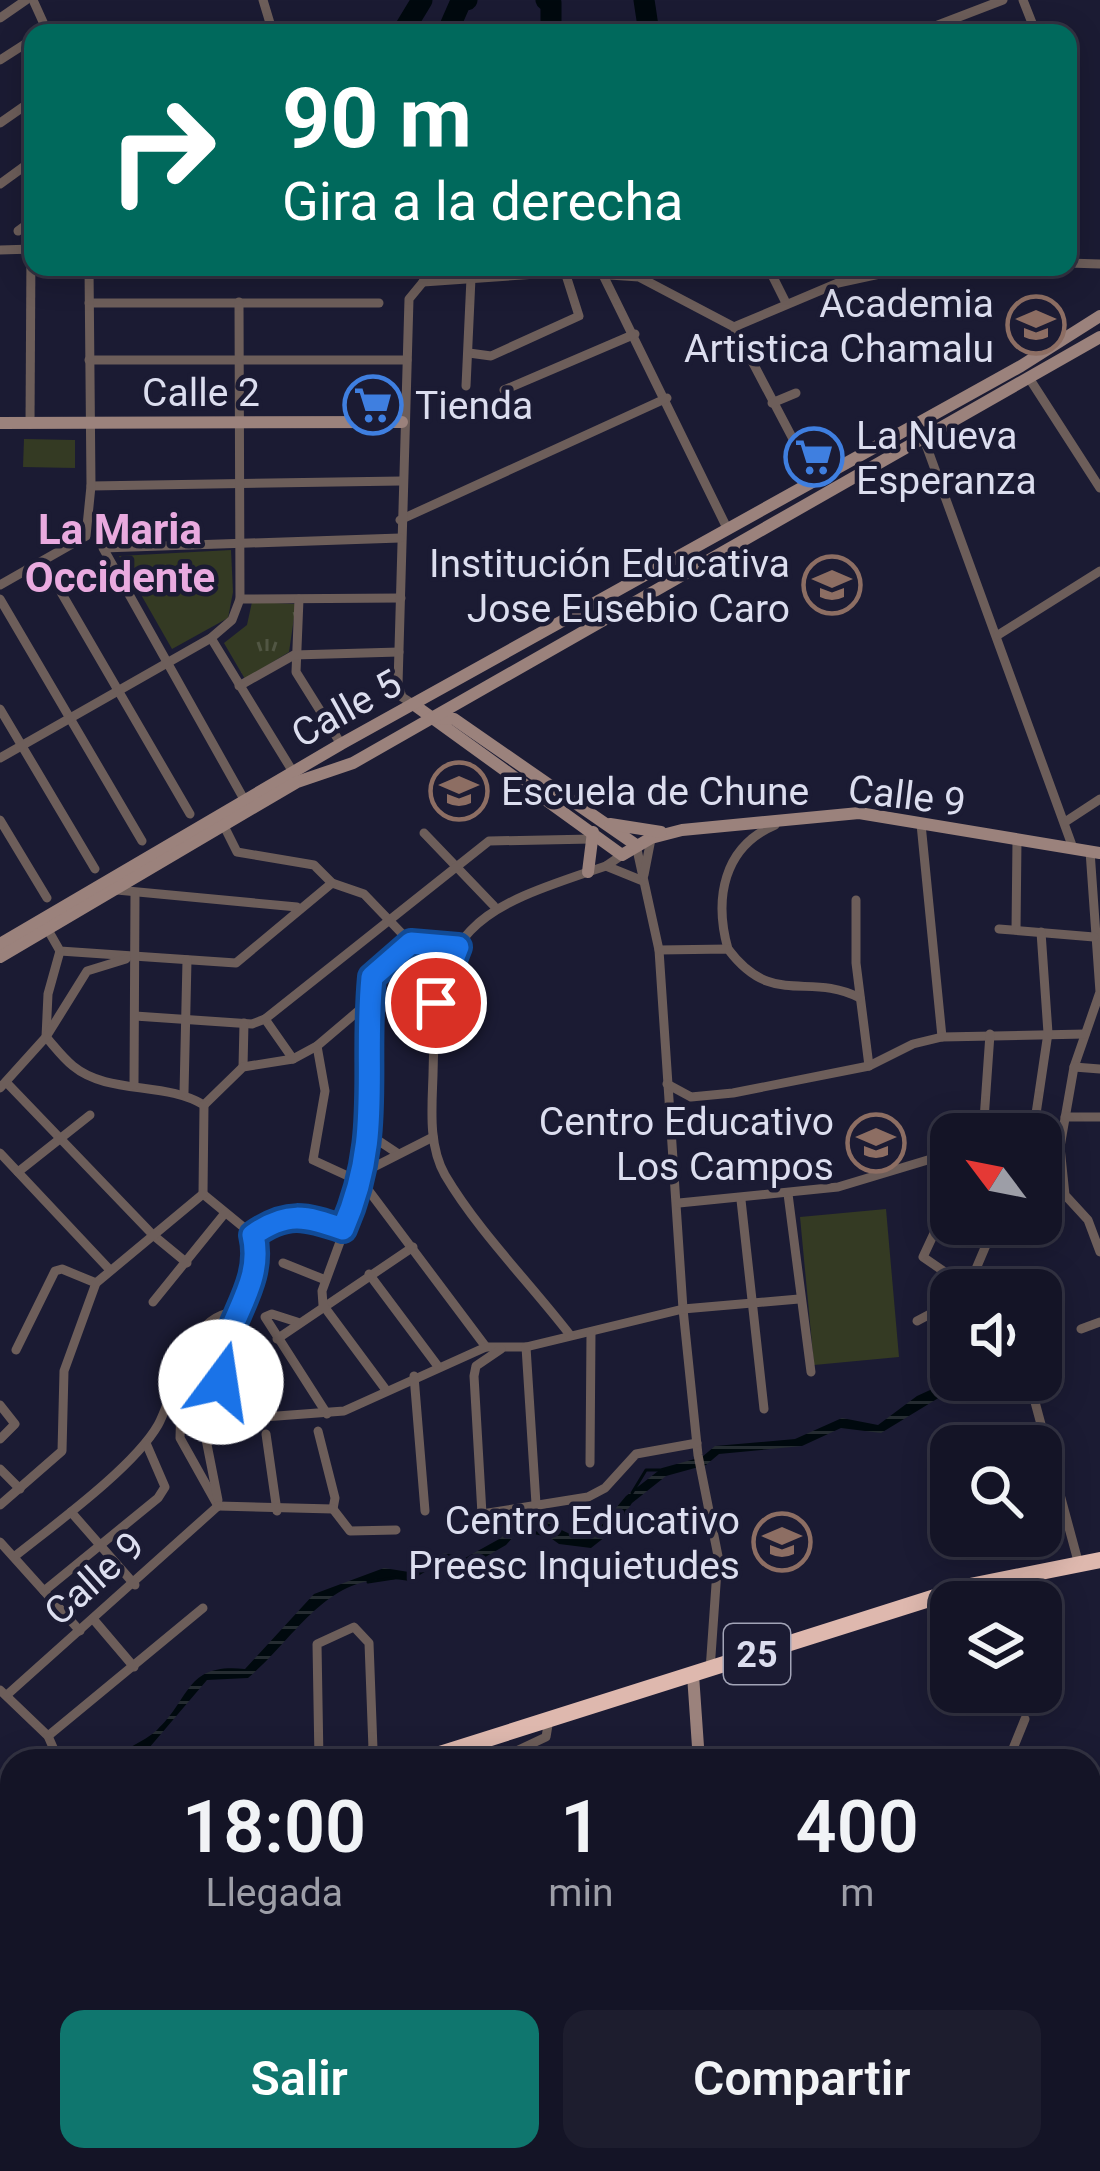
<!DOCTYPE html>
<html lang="es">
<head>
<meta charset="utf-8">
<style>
	body { margin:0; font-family:Roboto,sans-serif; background:#1d1d2e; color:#f1f3f6; height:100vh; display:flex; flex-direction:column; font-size:45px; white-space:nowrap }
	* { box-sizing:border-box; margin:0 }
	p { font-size:39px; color:#9d9ea7 }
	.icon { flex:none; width:66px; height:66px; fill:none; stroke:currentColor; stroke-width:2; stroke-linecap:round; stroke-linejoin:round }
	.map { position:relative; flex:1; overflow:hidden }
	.panel { position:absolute; left:0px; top:1749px; width:1101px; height:423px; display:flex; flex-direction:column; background:#141426; border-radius:36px 36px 0 0; box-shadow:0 6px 30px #0003,0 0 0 3px #333343 }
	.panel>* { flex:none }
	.guide { position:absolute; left:24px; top:24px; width:1053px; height:252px; border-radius:24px; box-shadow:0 6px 30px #0003,0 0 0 3px #333343; background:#00695c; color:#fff; overflow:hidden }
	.needle { width:78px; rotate:302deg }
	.buttons { position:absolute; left:930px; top:1113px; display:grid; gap:24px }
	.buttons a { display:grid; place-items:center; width:132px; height:132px; border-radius:24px; background:#141426; box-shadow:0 6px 30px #0003,0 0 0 3px #333343; font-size:60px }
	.pin { position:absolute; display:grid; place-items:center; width:102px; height:102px; color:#fff; margin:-51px; border:6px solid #fff; border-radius:50%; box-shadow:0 3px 12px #0007 }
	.me { position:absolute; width:132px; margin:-66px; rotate:14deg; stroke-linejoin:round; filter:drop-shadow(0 0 9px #0008) }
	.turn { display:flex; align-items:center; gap:42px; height:252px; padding:0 60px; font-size:54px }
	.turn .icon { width:156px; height:156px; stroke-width:2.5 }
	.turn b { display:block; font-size:84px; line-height:102px }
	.eta { display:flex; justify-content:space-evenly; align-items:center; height:204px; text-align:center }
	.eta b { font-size:72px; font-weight:600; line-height:84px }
	.button { display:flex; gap:24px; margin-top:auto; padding:24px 60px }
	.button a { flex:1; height:138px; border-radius:24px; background:#0f766e; color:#fff; font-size:48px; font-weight:600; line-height:138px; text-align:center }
	.button a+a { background:#1d1d2e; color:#f1f3f6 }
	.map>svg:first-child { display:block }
	.park { fill:url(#park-tufts) }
	.pitch { fill:#343a23 }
	.water { fill:url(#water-rules) }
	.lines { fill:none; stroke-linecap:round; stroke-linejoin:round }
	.stream { stroke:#00090e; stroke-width:3 }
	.river { stroke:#00090e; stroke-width:21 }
	.street { stroke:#6d5e5a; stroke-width:9 }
	.secondary { stroke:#9b827c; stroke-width:12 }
	.highway { stroke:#deb8ae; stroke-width:16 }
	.route-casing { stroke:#114b97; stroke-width:30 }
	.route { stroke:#1a73e8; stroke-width:21 }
	.labels { text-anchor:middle; stroke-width:9; stroke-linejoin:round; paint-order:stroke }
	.shield { fill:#1b1b33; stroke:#a2a4b7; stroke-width:3 }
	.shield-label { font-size:36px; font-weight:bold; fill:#dcdeef }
	.poi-label { font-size:39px; fill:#dcdeef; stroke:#1b1b33; text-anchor:end }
	.street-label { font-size:39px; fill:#dcdeef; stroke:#1b1b33 }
	.neighbourhood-label { font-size:42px; font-weight:bold; fill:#e9aadf; stroke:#1b1b33 }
</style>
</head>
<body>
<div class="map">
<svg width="1100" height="2171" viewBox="0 0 1100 2171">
	<defs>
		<pattern id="park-tufts" width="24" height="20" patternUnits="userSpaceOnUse" patternTransform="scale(3)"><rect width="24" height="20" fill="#343a23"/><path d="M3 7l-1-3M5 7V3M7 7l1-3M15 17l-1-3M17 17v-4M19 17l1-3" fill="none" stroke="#515643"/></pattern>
		<pattern id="water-rules" width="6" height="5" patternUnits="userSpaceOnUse" patternTransform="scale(3)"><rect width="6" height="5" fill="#00090e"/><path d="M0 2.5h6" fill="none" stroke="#252c31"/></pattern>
	</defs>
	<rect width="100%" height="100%" fill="#1b1b33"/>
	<!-- park -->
	<polygon class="park" points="252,602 296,604 289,652 245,679 224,643 247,625"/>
	<!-- pitch -->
	<g class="pitch">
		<polygon points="24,439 75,440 75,468 23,467"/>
		<polygon points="231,550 233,592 228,618 172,649 119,556"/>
		<polygon points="886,1209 899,1357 814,1365 800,1217"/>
	</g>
	<!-- water -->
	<path class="water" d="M 952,1380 L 968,1380 L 881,1433 L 841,1428 L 802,1446 L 719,1454 L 706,1465 L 666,1476 L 632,1503 L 615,1529 L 591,1548 L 559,1544 L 527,1521 L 506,1545 L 468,1567 L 441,1562 L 410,1581 C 329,1566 300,1634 248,1678 L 207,1680 L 149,1748 L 109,1761 C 124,1748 143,1743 157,1730 C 192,1697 185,1663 245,1669 L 314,1594 L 384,1568 L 409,1572 L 444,1553 L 465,1558 L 501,1538 L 522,1512 C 548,1514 554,1534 590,1539 L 626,1496 L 662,1468 L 702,1457 L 715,1446 L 795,1439 L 842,1418 L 878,1425 L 917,1396 Z"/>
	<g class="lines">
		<!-- stream -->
		<g class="stream">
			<polyline points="632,1493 646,1470 663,1470"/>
			<polyline points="519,1529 550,1536"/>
			<polyline points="368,1582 394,1578"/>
		</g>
		<!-- river -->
		<g class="river">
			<polyline points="546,0 551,3 551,33"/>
			<polyline points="644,0 649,33"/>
			<polyline points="402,33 422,0"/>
			<polyline points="447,33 461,1 467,0"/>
		</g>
		<!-- street -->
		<g class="street">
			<polyline points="33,0 48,33"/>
			<polyline points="263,0 273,33"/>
			<polyline points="1023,0 1036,33"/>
			<polyline points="0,18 26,0"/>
			<polyline points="917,33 1003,0"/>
			<polyline points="0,60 25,44 33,46"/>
			<polyline points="0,123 33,100"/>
			<polyline points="0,184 33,160"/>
			<polyline points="18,231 33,220"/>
			<polyline points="0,250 33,249"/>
			<polyline points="1068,263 1100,264"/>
			<polyline points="768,267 785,301"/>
			<polyline points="603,275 727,528"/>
			<polyline points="423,282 565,272 639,277 734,327"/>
			<polyline points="89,303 379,303"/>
			<polyline points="734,327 838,283 912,267"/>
			<polyline points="734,327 814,479"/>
			<polyline points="469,353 491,356 579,316 565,272"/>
			<polyline points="89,360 407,360"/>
			<polyline points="1031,381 1100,488"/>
			<polyline points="466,386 471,278"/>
			<polyline points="504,390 635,334"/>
			<polyline points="772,403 796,393"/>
			<polyline points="30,424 31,249"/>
			<polyline points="925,442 1073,848"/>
			<polyline points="91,486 401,481"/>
			<polyline points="400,520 667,398"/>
			<polyline points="44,563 190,814"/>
			<polyline points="0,585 86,536 91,486 89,267"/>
			<polyline points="0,599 142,841"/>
			<polyline points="240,599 401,598"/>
			<polyline points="299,599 296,672 341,744"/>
			<polyline points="998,635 1100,571"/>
			<polyline points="211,638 293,772"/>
			<polyline points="239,686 294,655 399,652"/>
			<polyline points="413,704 402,697 398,684 409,299 423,282"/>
			<polyline points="0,709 95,869"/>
			<polyline points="0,758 211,638 232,620 240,599 239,302"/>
			<polyline points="245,801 103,548 400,538"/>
			<polyline points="0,820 47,898"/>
			<polyline points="1065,822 1100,799"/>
			<polyline points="921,824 942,1037"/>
			<polyline points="225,828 237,852 314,865 332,883 364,894 411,943 458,947"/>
			<polyline points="424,833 494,906"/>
			<polyline points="636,845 659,950 683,1309 698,1455 718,1556 710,1670"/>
			<polyline points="1090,851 1100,992 1074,1067 1060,1147 1065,1195 1088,1220 1100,1252"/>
			<polyline points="606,866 643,881"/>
			<polyline points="644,875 651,839"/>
			<polyline points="117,890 297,907"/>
			<polyline points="856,900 856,963 869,1066"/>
			<polyline points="999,929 1094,937"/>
			<polyline points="48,930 60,951 236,963 332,883"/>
			<polyline points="1016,930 1017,840"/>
			<path d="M 728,949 C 714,899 723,847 775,825"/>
			<path d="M 659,950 L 728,949 C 773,1009 808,971 860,998"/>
			<path d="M 60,951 L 48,994 L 46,1037 C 54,1046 63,1058 73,1066 C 108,1095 165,1081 204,1105"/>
			<polyline points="135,1016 252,1024 265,1019 293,1059"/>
			<polyline points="265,1019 489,841 592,839"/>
			<polyline points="317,1046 325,1091 313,1160 363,1183 486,1347"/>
			<polyline points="243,1067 244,1023"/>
			<polyline points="1074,1067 1100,1069"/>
			<polyline points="6,1082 153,1235 187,1263"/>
			<polyline points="667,1084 691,1097 733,1093 869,1066 913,1044 942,1037 1085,1034"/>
			<polyline points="134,1085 135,893"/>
			<polyline points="0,1088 46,1037 87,971 126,959"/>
			<polyline points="184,1093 187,960"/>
			<polyline points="204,1105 243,1067 293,1059 317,1046 370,1001"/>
			<polyline points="1065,1117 1100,1117"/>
			<polyline points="983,1134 990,1034"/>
			<polyline points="1033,1134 1048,1033 1041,932"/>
			<polyline points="370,1135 397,1153"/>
			<polyline points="1041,1148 1060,1147"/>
			<polyline points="0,1153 110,1270"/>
			<polyline points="366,1171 433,1137"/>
			<polyline points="18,1172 90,1115"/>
			<polyline points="203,1194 253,1235 256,1273 220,1368 224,1392 241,1408 264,1417 344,1411 486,1347 526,1347 683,1309 799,1299"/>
			<polyline points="203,1194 204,1105"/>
			<polyline points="788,1194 811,1372"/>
			<polyline points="951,1197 923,1257 968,1288"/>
			<polyline points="741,1200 764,1409"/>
			<polyline points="679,1203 838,1187 951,1153"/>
			<polyline points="972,1224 992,1234"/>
			<path d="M 253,1235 C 287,1211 306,1216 343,1229"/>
			<polyline points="283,1263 323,1279"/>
			<polyline points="369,1274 437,1365"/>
			<polyline points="967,1290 995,1224"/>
			<polyline points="153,1302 225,1213"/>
			<polyline points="917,1321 951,1303"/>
			<polyline points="297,1322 272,1314 265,1317 327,1414"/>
			<polyline points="1081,1329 1100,1322"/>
			<path d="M 570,1335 C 530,1283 478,1231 445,1175 C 428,1145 432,1107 433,1075 C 435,925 473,910 606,866 L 622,855"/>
			<polyline points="277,1339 413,1247"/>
			<polyline points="526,1347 536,1504"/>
			<polyline points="501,1349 476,1366 474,1376 482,1514 588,1497 605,1488 636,1454 697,1443"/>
			<polyline points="16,1350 55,1271 62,1269 96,1283"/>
			<polyline points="182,1371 180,1438 218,1506"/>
			<polyline points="414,1376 425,1511"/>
			<polyline points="386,1390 323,1305 322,1291 366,1171 372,977 411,943"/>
			<polyline points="1032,1391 1078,1561"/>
			<polyline points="0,1405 15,1424 0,1439"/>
			<polyline points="318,1431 335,1498 333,1509"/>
			<polyline points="266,1434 277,1511"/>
			<polyline points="590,1463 591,1332"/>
			<polyline points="0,1469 20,1489"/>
			<polyline points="218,1500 203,1424 250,1413"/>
			<polyline points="0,1505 62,1451 64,1371 96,1283 203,1194"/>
			<polyline points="218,1506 333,1509"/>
			<polyline points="333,1509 350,1531 396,1530"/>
			<polyline points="71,1512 135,1585"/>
			<polyline points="0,1542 80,1631"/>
			<path d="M 14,1557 C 54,1525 134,1467 158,1425 C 177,1390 187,1310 240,1312"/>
			<polyline points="44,1591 158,1498 165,1487 146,1443"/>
			<polyline points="94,1620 134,1667"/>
			<polyline points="0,1690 48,1736 55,1752"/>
			<polyline points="8,1694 218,1506"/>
			<polyline points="48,1736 203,1608"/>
			<polyline points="319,1761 317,1644 354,1627 369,1643 373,1749 385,1761"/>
			<polyline points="332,1761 373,1749"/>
			<polyline points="495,1761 546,1737 549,1719"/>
			<polyline points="1008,1761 1025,1719"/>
			<polyline points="1089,1924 1100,1904"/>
			<polyline points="1089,1980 1100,2010"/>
			<polyline points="1089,2047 1100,2042"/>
			<polyline points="1089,2119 1100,2096"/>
			<polyline points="918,2160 997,2164"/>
			<polyline points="35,2171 45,2160"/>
			<polyline points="743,2171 746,2160"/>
			<polyline points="1064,2171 1069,2160"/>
		</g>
		<!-- secondary -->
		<g class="secondary">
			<polyline points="0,423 402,422"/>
			<polyline points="413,704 622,855 651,838 682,830 859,813 1100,853"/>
			<polyline points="437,718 454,719 636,845"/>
			<polyline points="610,824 661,832"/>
			<polyline points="588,872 593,832"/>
			<polyline points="0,944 341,744 1021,366 1100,316"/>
			<polyline points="0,957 297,782 353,763 1100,337"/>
			<polyline points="693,1675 699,1761"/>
			<polyline points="995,2160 1005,2171"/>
		</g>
		<!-- highway -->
		<g class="highway">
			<polyline points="418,1761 970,1586 1100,1560"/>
			<polyline points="0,1922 12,1918"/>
		</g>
	</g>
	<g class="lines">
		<!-- route casing -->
		<g class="route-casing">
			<path id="route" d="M 221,1382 C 216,1328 266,1290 253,1235 C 287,1211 305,1216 343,1229 C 383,1138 363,1072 372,977 L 411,943 L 458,947 L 436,1003"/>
		</g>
		<!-- route -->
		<use href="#route" class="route"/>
	</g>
	<!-- icons -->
	<defs>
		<g id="school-ring" transform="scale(3)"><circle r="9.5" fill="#1b1b33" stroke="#8d6e63" stroke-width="1.5"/><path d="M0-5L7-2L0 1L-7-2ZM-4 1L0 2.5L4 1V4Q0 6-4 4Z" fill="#8d6e63"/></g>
		<g id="supermarket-ring" transform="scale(3)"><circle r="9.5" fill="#1b1b33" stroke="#3f7fe0" stroke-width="1.5"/><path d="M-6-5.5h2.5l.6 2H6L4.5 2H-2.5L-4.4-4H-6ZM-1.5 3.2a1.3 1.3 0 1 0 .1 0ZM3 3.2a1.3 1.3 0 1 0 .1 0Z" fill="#3f7fe0"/></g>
		<g id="university-ring" transform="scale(3)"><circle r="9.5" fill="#1b1b33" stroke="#8d6e63" stroke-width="1.5"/><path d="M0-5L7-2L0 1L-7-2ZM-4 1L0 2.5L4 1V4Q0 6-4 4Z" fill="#8d6e63"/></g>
	</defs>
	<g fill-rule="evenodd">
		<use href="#school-ring" x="1036" y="325"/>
		<use href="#supermarket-ring" x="373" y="405"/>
		<use href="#supermarket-ring" x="814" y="457"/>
		<use href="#university-ring" x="832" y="585"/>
		<use href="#university-ring" x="459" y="791"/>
		<use href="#school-ring" x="876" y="1143"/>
		<use href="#school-ring" x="782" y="1542"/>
	</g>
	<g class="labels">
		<!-- shield labels -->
		<rect class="shield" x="724" y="1624" width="66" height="60" rx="9"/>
		<g class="shield-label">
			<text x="757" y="1667">25</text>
		</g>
		<!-- poi labels -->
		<g class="poi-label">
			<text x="994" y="317">Academia<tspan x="994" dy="45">Artistica Chamalu</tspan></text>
			<text x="415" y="419" text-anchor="start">Tienda</text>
			<text x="856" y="449" text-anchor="start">La Nueva<tspan x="856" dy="45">Esperanza</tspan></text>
			<text x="790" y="577">Institución Educativa<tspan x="790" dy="45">Jose Eusebio Caro</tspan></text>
			<text x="501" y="805" text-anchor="start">Escuela de Chune</text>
			<text x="834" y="1135">Centro Educativo<tspan x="834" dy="45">Los Campos</tspan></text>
			<text x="740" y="1534">Centro Educativo<tspan x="740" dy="45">Preesc Inquietudes</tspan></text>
		</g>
		<!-- street labels -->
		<g class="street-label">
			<text x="201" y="406">Calle 2</text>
			<text transform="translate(346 708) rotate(-29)" y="14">Calle 5</text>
			<text transform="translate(907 795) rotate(7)" y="14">Calle 9</text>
			<text transform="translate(94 1578) rotate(-42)" y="14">Calle 9</text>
		</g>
		<!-- neighbourhood labels -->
		<g class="neighbourhood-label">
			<text x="120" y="544">La Maria<tspan x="120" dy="48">Occidente</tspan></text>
		</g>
	</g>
</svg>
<div class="buttons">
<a><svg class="needle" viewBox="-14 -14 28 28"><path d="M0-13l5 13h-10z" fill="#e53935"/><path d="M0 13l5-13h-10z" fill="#9d9ea7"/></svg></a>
<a><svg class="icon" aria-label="sound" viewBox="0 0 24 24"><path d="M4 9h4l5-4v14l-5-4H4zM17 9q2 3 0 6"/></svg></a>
<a><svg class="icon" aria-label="search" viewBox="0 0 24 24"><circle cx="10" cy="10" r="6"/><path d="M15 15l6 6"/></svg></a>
<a><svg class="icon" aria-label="layers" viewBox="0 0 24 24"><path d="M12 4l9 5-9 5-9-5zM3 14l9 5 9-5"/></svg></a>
</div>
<div class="pin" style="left:436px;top:1003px;background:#d93025"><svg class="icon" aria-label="arrive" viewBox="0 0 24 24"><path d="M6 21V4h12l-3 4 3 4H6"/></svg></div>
<svg class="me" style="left:221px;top:1382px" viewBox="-20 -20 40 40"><circle r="19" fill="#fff"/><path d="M0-13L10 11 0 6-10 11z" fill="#1a73e8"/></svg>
<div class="guide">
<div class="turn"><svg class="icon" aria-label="right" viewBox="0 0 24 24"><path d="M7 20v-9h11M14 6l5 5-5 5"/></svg><div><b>90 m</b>Gira a la derecha</div></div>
</div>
<section class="panel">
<div class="eta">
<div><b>18:00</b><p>Llegada</p></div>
<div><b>1</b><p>min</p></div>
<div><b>400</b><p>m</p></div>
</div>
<div class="button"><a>Salir</a><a>Compartir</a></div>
</section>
</div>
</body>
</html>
